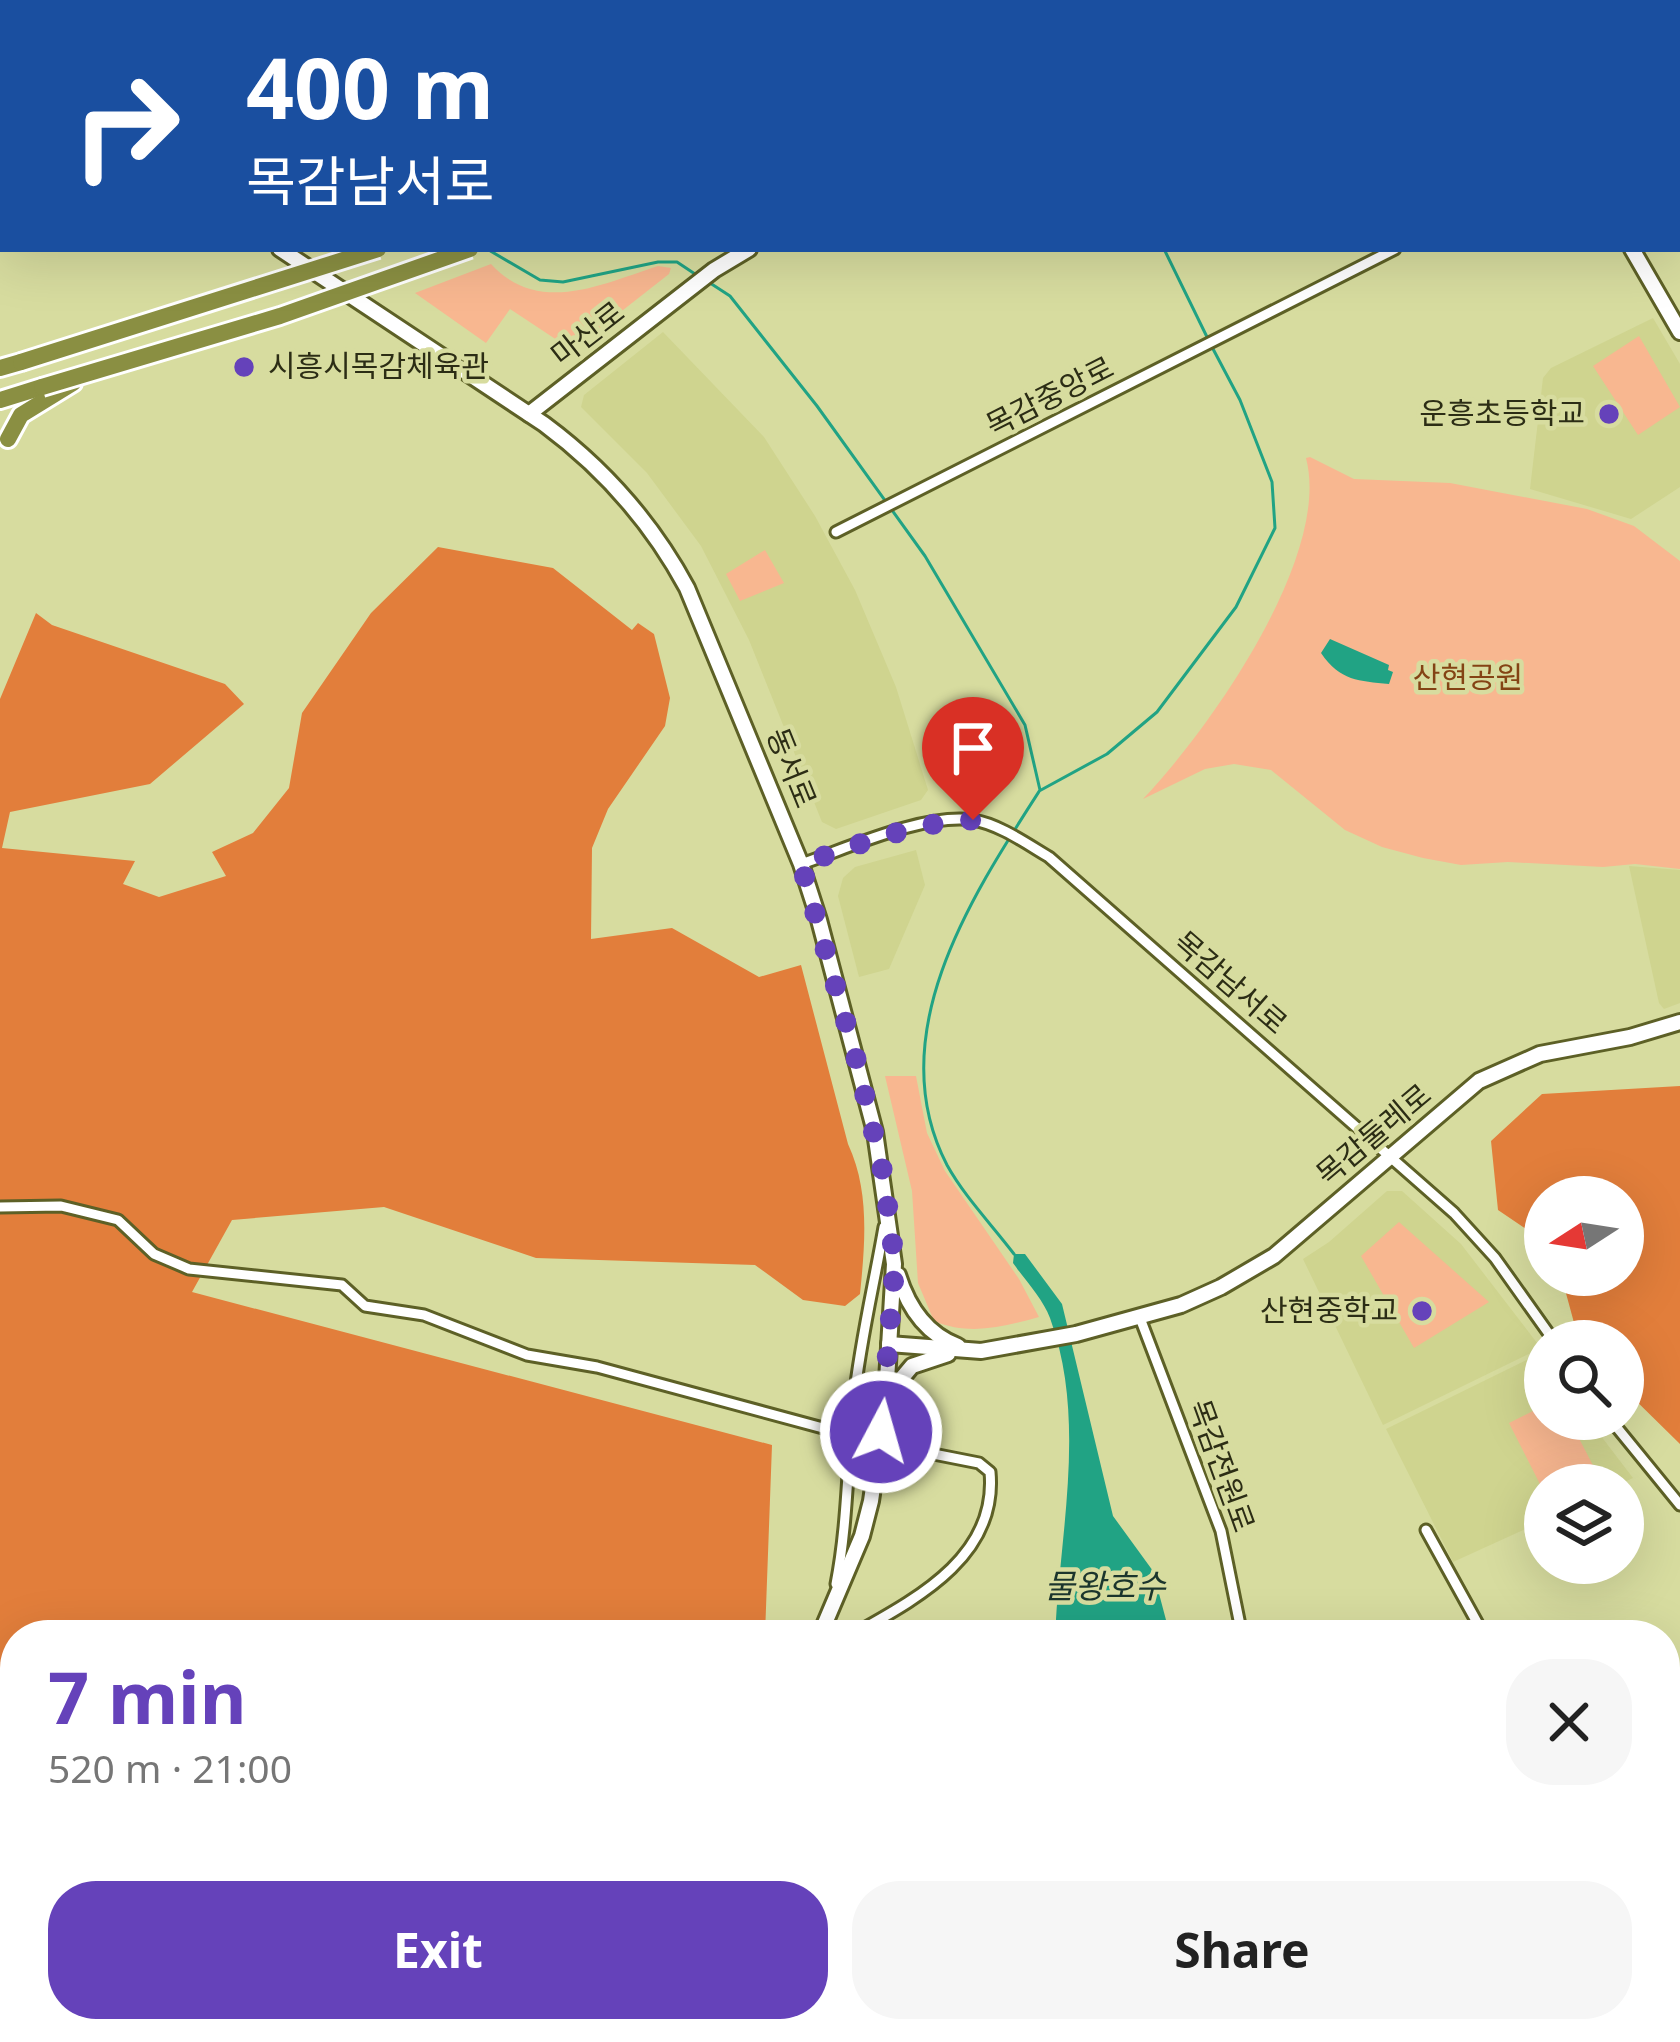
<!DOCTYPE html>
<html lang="en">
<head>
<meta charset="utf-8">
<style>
	body { margin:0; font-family:"Noto Sans","Noto Sans KR",sans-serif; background:#f6f6f6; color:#222; height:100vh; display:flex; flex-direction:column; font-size:45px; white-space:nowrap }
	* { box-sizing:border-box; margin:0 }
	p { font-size:39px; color:#767676 }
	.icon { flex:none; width:66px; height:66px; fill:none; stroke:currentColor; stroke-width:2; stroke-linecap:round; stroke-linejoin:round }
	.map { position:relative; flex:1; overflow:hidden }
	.side { position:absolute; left:0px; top:1620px; width:1680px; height:423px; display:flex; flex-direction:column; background:#fff; border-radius:48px 48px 0 0; box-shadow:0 12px 48px #0002 }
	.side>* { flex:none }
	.top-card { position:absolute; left:0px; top:0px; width:1680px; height:252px; box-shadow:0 12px 48px #0002; background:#1a4fa0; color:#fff; overflow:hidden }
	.needle { width:78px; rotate:258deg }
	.tools { position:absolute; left:1524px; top:1176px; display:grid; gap:24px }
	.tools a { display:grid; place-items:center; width:120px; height:120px; border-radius:50%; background:#fff; box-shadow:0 12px 48px #0002; font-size:60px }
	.pin { position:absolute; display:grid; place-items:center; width:102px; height:102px; color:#fff; margin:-123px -51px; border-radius:50% 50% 50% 0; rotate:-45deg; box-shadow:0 0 12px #0007 }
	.pin .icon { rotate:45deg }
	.me { position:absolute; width:132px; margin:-66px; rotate:6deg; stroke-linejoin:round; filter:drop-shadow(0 0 9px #0008) }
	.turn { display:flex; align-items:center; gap:42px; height:252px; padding:0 48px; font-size:54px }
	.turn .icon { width:156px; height:156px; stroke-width:2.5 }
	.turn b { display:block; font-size:84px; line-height:102px }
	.round { display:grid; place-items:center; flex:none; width:126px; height:126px; border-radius:48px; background:#f6f6f6 }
	.head { display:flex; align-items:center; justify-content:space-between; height:204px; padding:0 48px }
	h1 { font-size:72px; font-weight:700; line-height:90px; color:#6542ba }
	.action { display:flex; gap:24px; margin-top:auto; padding:24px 48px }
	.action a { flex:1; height:138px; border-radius:48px; background:#6542ba; color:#fff; font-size:48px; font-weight:700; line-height:138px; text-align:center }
	.action a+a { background:#f6f6f6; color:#222 }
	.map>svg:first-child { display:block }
	.built { fill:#cfd48f }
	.green { fill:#f8b790 }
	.forest { fill:#e27e3b }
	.water { fill:#21a384 }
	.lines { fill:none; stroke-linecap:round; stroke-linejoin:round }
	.stream { stroke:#21a384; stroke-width:3 }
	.street-tunnel { stroke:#b5b983; stroke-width:9; stroke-dasharray:9 4.5; stroke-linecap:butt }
	.street-casing { stroke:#5d6026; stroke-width:15 }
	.secondary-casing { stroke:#5d6026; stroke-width:20 }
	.highway-casing { stroke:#fff; stroke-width:22 }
	.street { stroke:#fff; stroke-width:9 }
	.secondary { stroke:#fff; stroke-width:14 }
	.highway { stroke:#8a8f42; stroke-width:16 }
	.highway-bridge-casing { stroke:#fff; stroke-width:22; stroke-linecap:butt }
	.highway-bridge { stroke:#8a8f42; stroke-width:16 }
	.route { stroke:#6542ba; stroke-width:21; stroke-dasharray:0 37.8 }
	.poi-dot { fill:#6542ba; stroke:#d7dc9f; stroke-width:4.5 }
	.labels { text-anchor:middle; stroke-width:9; stroke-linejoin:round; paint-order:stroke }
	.street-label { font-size:30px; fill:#2c2d15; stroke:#d7dc9f }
	.poi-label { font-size:30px; fill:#2c2d15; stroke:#d7dc9f; text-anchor:end }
	.park-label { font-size:30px; fill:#844314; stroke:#d7dc9f }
	.water-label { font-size:33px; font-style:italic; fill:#1b352d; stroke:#d7dc9f }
</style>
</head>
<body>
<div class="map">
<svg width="1680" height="2042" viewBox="0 0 1680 2042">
	<rect width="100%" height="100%" fill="#d7dc9f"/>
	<!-- built -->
	<g class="built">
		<polygon points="1653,318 1680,364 1680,487 1631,519 1530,489 1543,378 1551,368"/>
		<polygon points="663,332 764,437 815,516 855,590 896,687 928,790 921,800 836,829 822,822 749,640 701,546 647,473 581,407 584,395"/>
		<polygon points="916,850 925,885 889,969 859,977 838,896 843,878 855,867"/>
		<polygon points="1629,866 1680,870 1680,1003 1664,1009 1659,1003"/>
		<polygon points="1387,1191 1402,1191 1461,1244 1541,1348 1383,1425 1303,1259 1329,1242"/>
		<polygon points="1543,1352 1545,1419 1588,1419 1633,1478 1618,1485 1545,1485 1545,1520 1453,1562 1386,1429"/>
	</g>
	<!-- green -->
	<g class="green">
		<path d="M 491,264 C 539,316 602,284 658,266 L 671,268 L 669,274 L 572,350 L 510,309 L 486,343 L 415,293 Z"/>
		<polygon points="1639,336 1680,407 1638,435 1593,366"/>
		<path d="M 1310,457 L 1354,479 L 1450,483 L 1587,509 L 1634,526 L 1680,561 L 1680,869 L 1635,864 L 1603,867 L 1508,862 L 1461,865 L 1423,858 L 1382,847 L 1345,830 L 1271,770 L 1234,764 L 1205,769 L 1143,799 C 1209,730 1332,556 1306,458 Z"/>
		<polygon points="765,550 784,583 740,601 726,574"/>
		<path d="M 885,1076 L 916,1076 L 927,1133 L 945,1171 L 1019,1279 L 1039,1317 C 1003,1327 970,1336 934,1321 L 918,1283 L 912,1191 Z"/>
		<polygon points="1399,1222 1489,1302 1414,1348 1361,1256"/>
		<polygon points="1545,1405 1545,1419 1569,1419 1600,1479 1587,1485 1545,1485 1545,1494 1509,1423"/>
	</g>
	<!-- forest -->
	<g class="forest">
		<path d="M 438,547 L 553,568 L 632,630 L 638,623 L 654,634 L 670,698 L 665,726 L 608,809 L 592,848 L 591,939 L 672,928 L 759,977 L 801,965 L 848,1144 C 870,1191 865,1244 860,1294 L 845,1306 L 803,1300 L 755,1265 L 536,1258 L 384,1207 L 232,1220 L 192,1292 L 772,1445 L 765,1635 L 617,1635 L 614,1630 L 607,1635 L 15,1635 L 15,1746 L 0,1734 L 0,699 L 36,613 L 52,625 L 225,684 L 244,704 L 150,784 L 10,812 L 2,848 L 135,861 L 123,884 L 159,897 L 226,876 L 212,852 L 253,833 L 289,788 L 302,713 L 371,613 Z"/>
		<polygon points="1680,1086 1680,1444 1623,1388 1623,1341 1579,1341 1561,1275 1623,1275 1623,1197 1545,1197 1545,1242 1498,1210 1491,1141 1542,1094"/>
		<polygon points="0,1851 15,1860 15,2028 357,2028 365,2032 366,2042 0,2042"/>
		<polygon points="952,2028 1472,2028 1490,2042 945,2042"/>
	</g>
	<!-- water -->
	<g class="water">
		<path d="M 1330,639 L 1389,665 L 1388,670 L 1393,672 L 1389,684 C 1359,681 1340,681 1321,653 Z"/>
		<path d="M 1014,1254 L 1025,1254 L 1062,1304 L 1113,1516 L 1153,1571 L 1170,1635 L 1055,1635 C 1060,1531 1087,1419 1050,1318 C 1043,1299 1025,1280 1013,1263 Z"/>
		<polygon points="805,2028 916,2028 913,2042 798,2042"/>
	</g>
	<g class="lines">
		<!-- stream -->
		<g class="stream">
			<polyline points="1122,3 1126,0"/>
			<polyline points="487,249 540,280 563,282 658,262 677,262 698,276"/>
			<polyline points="1164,249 1208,339"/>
			<path d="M 707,281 L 730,296 L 817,406 L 925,556 L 1025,725 L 1040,790 C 971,897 880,1036 947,1165 C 964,1196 992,1225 1014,1254"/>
			<polyline points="1041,790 1107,754 1157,712 1236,607 1275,528 1272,482 1240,400 1212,347"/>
		</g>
		<!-- street-tunnel -->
		<polyline class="street-tunnel" points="860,1438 898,1447"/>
		<!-- street casing -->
		<g class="street-casing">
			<g id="street">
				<polyline points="15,3 16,0"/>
				<polyline points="202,3 207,0"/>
				<polyline points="836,532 1395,249"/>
				<path d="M 801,864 C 848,848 924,813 973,820 C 999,824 1027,844 1049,857 L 1454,1213 L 1495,1258 L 1554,1341"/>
				<polyline points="0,1207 61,1206 118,1220 154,1254 189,1269 342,1285 365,1306 424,1315 527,1355 597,1367 860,1438"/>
				<polyline points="1140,1318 1221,1531 1242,1635"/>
				<polyline points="1610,1419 1680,1505"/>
				<polyline points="1426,1530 1484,1635"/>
				<path d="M 836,1584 C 848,1523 847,1462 854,1400 C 860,1342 874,1285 884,1227"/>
				<path d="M 852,1635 C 916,1599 998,1557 990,1472 L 979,1463 L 898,1447"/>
				<polyline points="1665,1755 1680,1745"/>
			</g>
		</g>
		<!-- secondary casing -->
		<g class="secondary-casing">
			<g id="secondary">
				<polyline points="148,0 150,3"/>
				<polyline points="1520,0 1521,3"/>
				<polyline points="1176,3 1179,0"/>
				<polyline points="0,53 3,55"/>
				<path d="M 280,249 L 544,424 C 602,467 652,523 687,588 L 801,864 L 819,920 L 875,1132 L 894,1264 L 886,1397 L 871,1501 L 862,1536 L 820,1635"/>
				<polyline points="1632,249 1680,332"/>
				<polyline points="529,414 714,270 749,249"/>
				<path d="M 898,1275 C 908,1307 926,1334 958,1346"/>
				<polyline points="889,1344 981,1351 1076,1334 1181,1305 1221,1287 1274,1256 1479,1081 1540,1054 1630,1037 1680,1022"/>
				<polyline points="886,1397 912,1366 948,1354"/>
				<polyline points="579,2042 587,2028"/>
			</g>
		</g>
		<!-- highway casing -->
		<g class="highway-casing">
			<g id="highway">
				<polyline points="867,3 872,0"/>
				<polyline points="906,3 911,0"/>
				<polyline points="0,368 21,362"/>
				<polyline points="0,400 42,387"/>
				<polyline points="8,439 21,415 73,383"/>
			</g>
		</g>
		<!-- street -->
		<use href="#street" class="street"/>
		<!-- secondary -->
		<use href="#secondary" class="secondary"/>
		<!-- highway -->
		<use href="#highway" class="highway"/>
		<!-- highway-bridge casing -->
		<g class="highway-bridge-casing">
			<g id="highway-bridge">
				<polyline points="21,362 378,249"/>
				<polyline points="42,387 280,316 470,249"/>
			</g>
		</g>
		<!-- highway-bridge -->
		<use href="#highway-bridge" class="highway-bridge"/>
	</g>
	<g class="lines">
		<!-- route -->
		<path class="route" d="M 881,1432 L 895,1264 L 884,1177 L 857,1062 L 801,864 C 857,845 914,822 973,820"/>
	</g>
	<!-- markers -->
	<g class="poi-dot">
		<circle cx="244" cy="367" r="12"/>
		<circle cx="1609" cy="414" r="12"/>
		<circle cx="1422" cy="1311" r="12"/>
	</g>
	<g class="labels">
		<!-- street labels -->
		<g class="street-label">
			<text transform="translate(588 334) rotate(-38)" y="10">마산로</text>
			<text transform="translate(1050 397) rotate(-27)" y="10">목감중앙로</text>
			<text transform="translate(791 768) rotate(68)" y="10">동서로</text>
			<text transform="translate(1230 983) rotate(41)" y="10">목감남서로</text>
			<text transform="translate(1374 1135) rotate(-40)" y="10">목감둘레로</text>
			<text transform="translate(1221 1466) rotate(70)" y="10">목감전원로</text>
		</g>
		<!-- poi labels -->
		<g class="poi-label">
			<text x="268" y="377" text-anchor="start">시흥시목감체육관</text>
			<text x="1585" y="424">운흥초등학교</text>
			<text x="1398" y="1321">산현중학교</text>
		</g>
		<!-- park labels -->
		<g class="park-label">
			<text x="1468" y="688">산현공원</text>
		</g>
		<!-- water labels -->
		<g class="water-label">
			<text x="1105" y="1598">물왕호수</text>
		</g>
	</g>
</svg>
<div class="tools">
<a><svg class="needle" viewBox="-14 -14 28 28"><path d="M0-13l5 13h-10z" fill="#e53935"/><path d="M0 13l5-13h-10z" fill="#767676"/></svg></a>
<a><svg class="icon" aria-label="search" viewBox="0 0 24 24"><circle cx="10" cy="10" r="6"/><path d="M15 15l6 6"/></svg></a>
<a><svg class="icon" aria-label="layers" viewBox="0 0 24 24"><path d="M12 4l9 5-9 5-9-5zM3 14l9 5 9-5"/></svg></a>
</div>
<div class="pin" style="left:973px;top:820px;background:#d93025"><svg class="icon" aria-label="arrive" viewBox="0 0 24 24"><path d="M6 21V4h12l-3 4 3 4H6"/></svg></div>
<svg class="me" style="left:881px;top:1432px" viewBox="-20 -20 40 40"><circle r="17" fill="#6542ba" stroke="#fff" stroke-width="3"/><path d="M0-11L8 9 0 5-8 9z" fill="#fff"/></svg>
<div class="top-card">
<div class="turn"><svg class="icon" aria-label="right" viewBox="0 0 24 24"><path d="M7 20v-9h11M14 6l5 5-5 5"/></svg><div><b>400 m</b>목감남서로</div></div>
</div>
<section class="side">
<div class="head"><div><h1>7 min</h1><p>520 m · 21:00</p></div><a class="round"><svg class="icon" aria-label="close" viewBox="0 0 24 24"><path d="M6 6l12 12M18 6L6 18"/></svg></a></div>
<div class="action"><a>Exit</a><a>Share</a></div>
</section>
</div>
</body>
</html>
